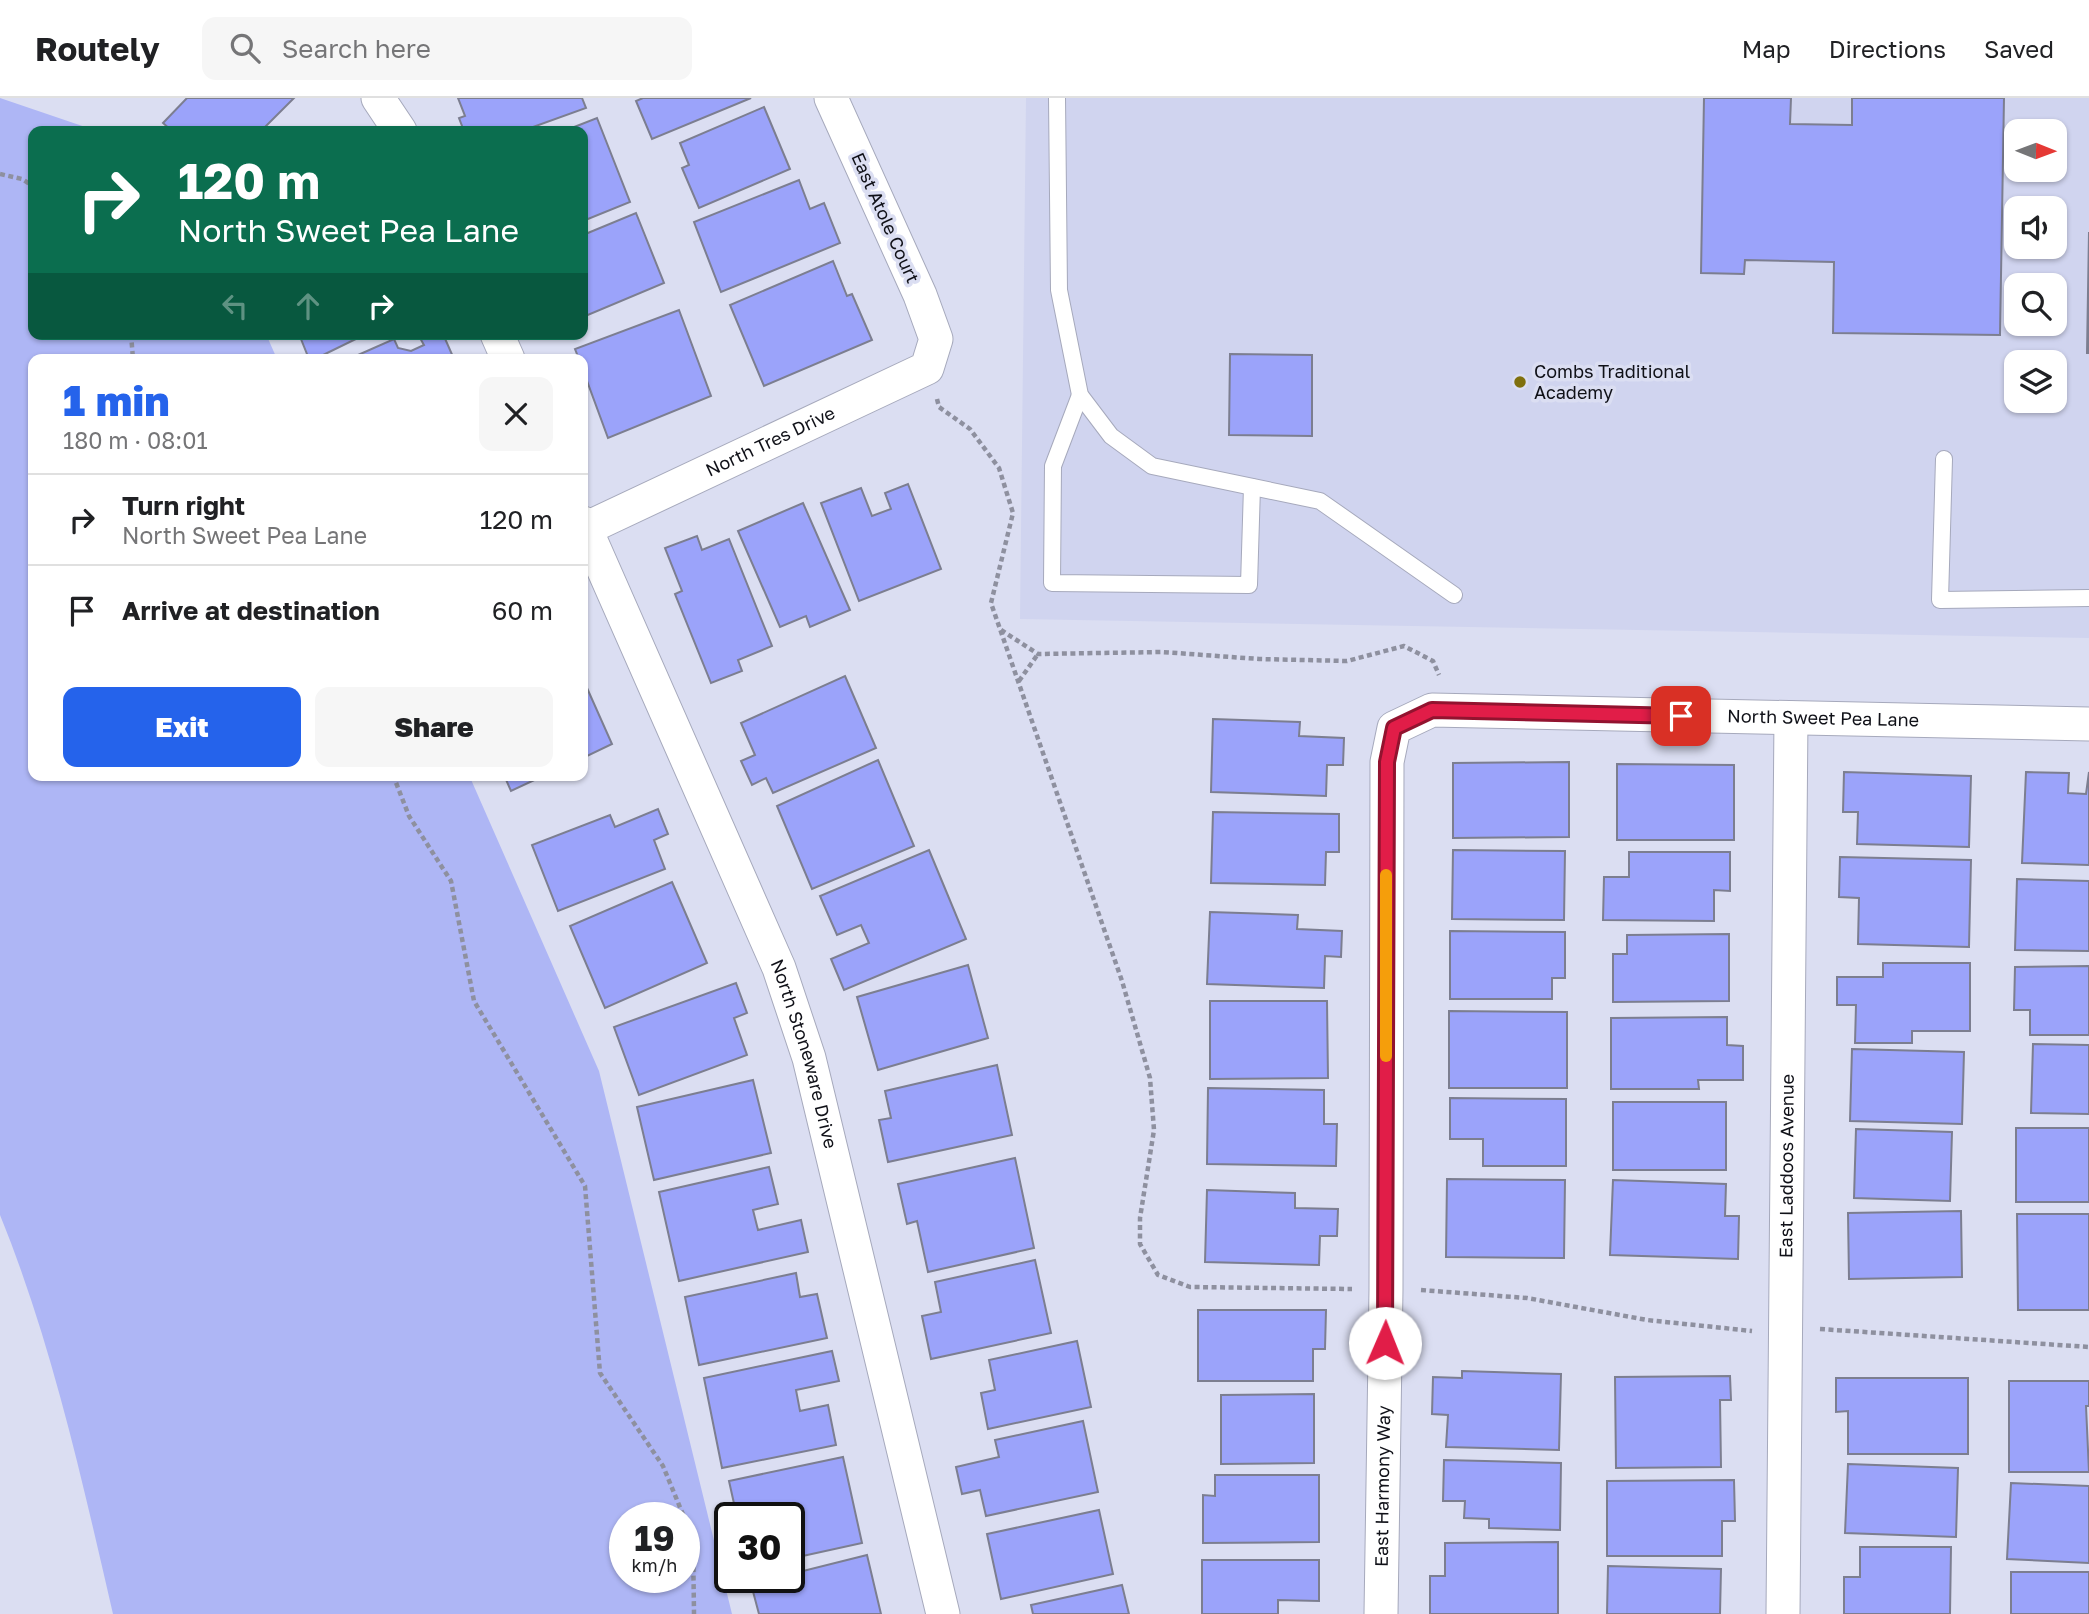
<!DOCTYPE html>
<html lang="en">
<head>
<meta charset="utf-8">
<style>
	body { margin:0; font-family:"Golos Text",sans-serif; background:#f6f6f6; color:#202124; height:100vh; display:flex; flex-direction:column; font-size:26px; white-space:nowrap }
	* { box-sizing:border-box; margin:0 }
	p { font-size:23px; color:#757577 }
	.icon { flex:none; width:38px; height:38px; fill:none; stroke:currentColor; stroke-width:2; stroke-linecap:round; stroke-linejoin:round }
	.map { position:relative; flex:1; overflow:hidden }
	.drawer { position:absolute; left:28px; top:256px; width:560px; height:427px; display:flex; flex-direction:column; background:#fff; border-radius:14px; box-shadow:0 2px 5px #0004 }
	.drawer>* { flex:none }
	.hud { position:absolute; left:28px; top:28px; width:560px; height:214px; border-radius:14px; box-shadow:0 2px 5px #0004; background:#0b6e4f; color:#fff; overflow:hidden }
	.needle { width:46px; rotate:91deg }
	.buttons { position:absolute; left:2004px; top:21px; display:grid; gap:14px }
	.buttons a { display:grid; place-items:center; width:63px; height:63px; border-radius:14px; background:#fff; box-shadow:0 2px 5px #0004; font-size:35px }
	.speed { position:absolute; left:609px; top:1404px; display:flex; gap:14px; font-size:35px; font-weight:700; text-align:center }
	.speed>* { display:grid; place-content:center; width:91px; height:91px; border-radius:50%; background:#fff; box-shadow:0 2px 5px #0004; line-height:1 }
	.speed small { font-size:18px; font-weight:400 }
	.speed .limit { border:4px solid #111; border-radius:10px; background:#fff; color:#111 }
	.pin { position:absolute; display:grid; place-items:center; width:60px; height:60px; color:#fff; margin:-30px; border-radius:14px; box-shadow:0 4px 10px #0006 }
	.me { position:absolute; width:77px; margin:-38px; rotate:1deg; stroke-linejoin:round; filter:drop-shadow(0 0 5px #0008) }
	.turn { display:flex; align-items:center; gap:24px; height:147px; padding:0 35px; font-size:32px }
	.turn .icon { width:91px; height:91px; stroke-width:2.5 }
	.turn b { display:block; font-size:49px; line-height:60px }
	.lanes { display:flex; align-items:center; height:66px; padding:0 35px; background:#0003; justify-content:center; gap:35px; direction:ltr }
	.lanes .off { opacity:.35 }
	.round { display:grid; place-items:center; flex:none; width:74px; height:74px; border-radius:14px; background:#f6f6f6 }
	.overview { display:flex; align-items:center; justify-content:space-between; height:119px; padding:0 35px }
	h1 { font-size:42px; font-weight:800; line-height:52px; color:#2563eb }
	.cta { display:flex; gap:14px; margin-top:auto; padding:14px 35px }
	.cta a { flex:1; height:80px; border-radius:14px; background:#2563eb; color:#fff; font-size:28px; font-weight:800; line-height:80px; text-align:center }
	.cta a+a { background:#f6f6f6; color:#202124 }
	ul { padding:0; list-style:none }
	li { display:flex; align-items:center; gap:21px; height:91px; padding:0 35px; border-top:2px solid #e0e0e0 }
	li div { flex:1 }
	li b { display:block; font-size:26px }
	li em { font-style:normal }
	header { display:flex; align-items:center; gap:42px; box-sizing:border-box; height:98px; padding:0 35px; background:#fff; border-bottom:2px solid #e0e0e0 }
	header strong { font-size:33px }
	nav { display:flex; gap:38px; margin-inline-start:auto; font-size:24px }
	.search { width:490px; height:63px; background:#f6f6f6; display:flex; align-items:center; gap:18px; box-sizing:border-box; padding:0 24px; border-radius:14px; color:#757577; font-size:26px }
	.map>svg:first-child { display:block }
	.built { fill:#d0d4ef; fill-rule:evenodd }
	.green { fill:#aeb6f5; fill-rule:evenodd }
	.building { fill:#9ba3fa; stroke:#7c7e90; stroke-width:2 }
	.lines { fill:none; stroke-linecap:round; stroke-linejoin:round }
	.lane-casing { stroke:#a6a9bc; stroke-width:18 }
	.street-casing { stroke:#a6a9bc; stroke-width:35 }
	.path { stroke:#8e909f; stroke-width:4.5; stroke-dasharray:5 3.5; stroke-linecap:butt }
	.lane { stroke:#fff; stroke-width:16 }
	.street { stroke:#fff; stroke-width:33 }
	.route-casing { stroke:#92132f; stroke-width:18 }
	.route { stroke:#e11d48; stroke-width:12 }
	.slow { stroke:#f59e0b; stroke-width:12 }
	.poi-dot { fill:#7f6f0d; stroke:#dbdef2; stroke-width:2.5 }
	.labels { text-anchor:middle; stroke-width:7; stroke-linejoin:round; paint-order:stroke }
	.street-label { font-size:18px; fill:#101118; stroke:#dbdef2 }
	.poi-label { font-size:18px; fill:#101118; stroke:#dbdef2; text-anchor:start }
</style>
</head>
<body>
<header>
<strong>Routely</strong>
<div class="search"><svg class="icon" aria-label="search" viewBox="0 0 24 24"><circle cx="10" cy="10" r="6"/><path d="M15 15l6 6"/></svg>Search here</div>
<nav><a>Map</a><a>Directions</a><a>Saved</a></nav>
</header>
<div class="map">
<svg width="2089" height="1516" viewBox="0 0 2089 1516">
	<rect width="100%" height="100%" fill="#dbdef2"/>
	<!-- built -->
	<path class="built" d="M 1026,0 L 2089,0 L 2089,540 L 1020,521 ZM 2016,33 L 2054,33 L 2054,72 L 2016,72 ZM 2016,110 L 2054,110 L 2054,149 L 2016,149 ZM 2016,187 L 2054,187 L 2054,226 L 2016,226 ZM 2016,264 L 2054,264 L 2054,303 L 2016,303 Z"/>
	<!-- green -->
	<path class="green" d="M 0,0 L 97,33 L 33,33 L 33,236 L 266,236 L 277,261 L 33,261 L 33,677 L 469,677 L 599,973 L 732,1516 L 113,1516 C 82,1382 52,1245 0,1117 ZM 684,1419 L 684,1479 L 625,1479 L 625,1419 Z"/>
	<!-- building -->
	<g class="building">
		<polygon points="187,0 294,0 261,33 172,33 163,25"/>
		<polygon points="458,0 582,0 586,10 522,33 464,33 459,20 465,18"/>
		<polygon points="643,0 751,0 652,41 636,3"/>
		<polygon points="1704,0 1791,0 1790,26 1852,27 1852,0 2004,0 2000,237 1833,235 1834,164 1745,162 1744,176 1701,175"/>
		<polygon points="764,9 790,71 699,110 682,70 689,67 680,45"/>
		<polygon points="597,20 630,104 583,123 583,33 564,33"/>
		<polygon points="799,82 810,111 824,105 840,145 721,194 694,124"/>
		<polygon points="636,115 664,185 583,219 583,137"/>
		<polygon points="2089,134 2089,255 2087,255"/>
		<polygon points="833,163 847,198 852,196 872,242 764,288 730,207"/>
		<polygon points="679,212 711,298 608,340 583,272 583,261 579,261 575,251"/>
		<polygon points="299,236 366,236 315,261 309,261"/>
		<polygon points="430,236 443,236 454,261 349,261 394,241 398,250 411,253 424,247 420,240"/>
		<polygon points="1230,256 1312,257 1312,338 1229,337"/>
		<polygon points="908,386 941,471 859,503 821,405 861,390 872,418 891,411 885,395"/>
		<polygon points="803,405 850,512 810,529 806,518 780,529 738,433"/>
		<polygon points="697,438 702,452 729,441 772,548 738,562 742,573 711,585 675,496 682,493 665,450"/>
		<polygon points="845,578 876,650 773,695 766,680 752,687 741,663 755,657 741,625"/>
		<polygon points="583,581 612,646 583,660"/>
		<polygon points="1213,621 1300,624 1299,638 1344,640 1343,667 1327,667 1326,698 1211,694"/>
		<polygon points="878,662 914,748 812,791 777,708"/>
		<polygon points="1569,664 1569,739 1453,740 1453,665"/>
		<polygon points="1617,666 1734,667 1734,742 1617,742"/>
		<polygon points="1844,674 1971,678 1969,749 1857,746 1858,714 1843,714"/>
		<polygon points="2026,674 2069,675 2068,695 2086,696 2089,674 2089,767 2022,765"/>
		<polygon points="504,677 545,677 511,693"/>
		<polygon points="658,711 668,736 654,742 665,771 558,813 532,747 610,717 615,729"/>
		<polygon points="1213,714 1339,716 1339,754 1326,754 1325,787 1211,785"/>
		<polygon points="929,752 966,841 844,892 831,861 869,845 861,827 837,837 820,798"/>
		<polygon points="1453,752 1565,753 1564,822 1452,821"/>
		<polygon points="1629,754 1730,754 1730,793 1714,792 1714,823 1603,822 1604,779 1629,779"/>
		<polygon points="1840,759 1971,762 1969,849 1858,846 1859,800 1839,799"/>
		<polygon points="2017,781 2089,783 2089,853 2015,852"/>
		<polygon points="672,784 707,865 605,910 570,828"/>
		<polygon points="1210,814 1298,817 1297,831 1342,833 1341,859 1325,858 1324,890 1207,886"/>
		<polygon points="1450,833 1565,834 1565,880 1552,880 1552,901 1450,901"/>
		<polygon points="1729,836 1729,903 1613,904 1613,856 1627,856 1627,837"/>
		<polygon points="1883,865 1970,865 1970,933 1912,933 1912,945 1855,945 1856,907 1837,907 1837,879 1883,879"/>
		<polygon points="968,867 988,940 878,972 857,899"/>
		<polygon points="2089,868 2089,937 2030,937 2030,912 2014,912 2015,869"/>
		<polygon points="736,885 747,915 734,920 747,957 639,997 614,929"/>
		<polygon points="1210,903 1327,903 1328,980 1210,981"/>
		<polygon points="1449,913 1567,914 1567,990 1449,990"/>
		<polygon points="1727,919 1727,947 1743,948 1743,982 1698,982 1699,991 1611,991 1611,920"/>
		<polygon points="2033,946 2089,947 2089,1016 2031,1015"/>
		<polygon points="1852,951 1964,954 1962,1026 1850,1023"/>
		<polygon points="997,967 1012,1037 888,1064 879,1022 891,1020 885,993"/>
		<polygon points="753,982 771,1055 654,1082 637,1009"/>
		<polygon points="1208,990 1324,992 1324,1026 1337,1026 1336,1068 1207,1066"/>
		<polygon points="1450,1000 1566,1001 1566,1068 1483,1068 1483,1041 1450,1041"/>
		<rect x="1613" y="1004" width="113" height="68"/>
		<rect x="2016" y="1030" width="73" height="74"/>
		<polygon points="1856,1031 1952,1034 1950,1103 1854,1100"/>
		<polygon points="1015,1060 1034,1150 928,1174 917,1123 907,1126 898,1086"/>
		<polygon points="769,1069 778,1106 753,1112 758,1132 801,1122 808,1154 679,1183 659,1094"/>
		<polygon points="1447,1081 1565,1082 1564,1160 1446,1159"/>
		<polygon points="1613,1082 1726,1086 1725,1118 1739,1118 1738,1161 1610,1157"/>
		<polygon points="1207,1092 1295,1095 1295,1110 1338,1111 1337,1138 1320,1138 1319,1167 1205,1164"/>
		<polygon points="1961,1113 1962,1179 1849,1181 1848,1115"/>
		<polygon points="2017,1116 2089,1116 2089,1212 2018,1212"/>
		<polygon points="1035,1162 1051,1235 931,1261 922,1218 941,1214 935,1184"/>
		<polygon points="796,1175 800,1199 817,1196 827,1240 699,1267 685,1199"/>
		<polygon points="1198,1212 1326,1212 1325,1251 1313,1251 1313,1283 1198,1283"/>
		<polygon points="1077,1243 1091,1309 988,1331 981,1295 995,1292 989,1262"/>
		<polygon points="832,1253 839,1283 796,1292 800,1313 828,1307 836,1347 722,1370 704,1280"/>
		<polygon points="1462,1273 1561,1276 1559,1352 1446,1349 1448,1317 1432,1316 1433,1279 1462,1280"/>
		<polygon points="1730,1278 1731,1302 1720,1302 1721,1369 1616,1370 1615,1279"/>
		<polygon points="1836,1280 1968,1280 1968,1356 1848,1356 1848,1313 1836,1314"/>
		<polygon points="2009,1283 2089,1283 2089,1308 2086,1308 2089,1374 2009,1374"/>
		<polygon points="1314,1296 1314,1365 1221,1366 1221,1297"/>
		<polygon points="1083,1323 1098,1394 986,1418 980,1392 962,1396 956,1369 999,1359 995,1342"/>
		<polygon points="843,1359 862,1445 789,1461 789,1419 737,1419 729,1383"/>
		<polygon points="1444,1362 1561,1365 1560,1432 1489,1430 1489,1421 1464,1420 1465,1403 1443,1403"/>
		<polygon points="1848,1366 1958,1370 1956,1439 1845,1435"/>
		<polygon points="1215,1377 1319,1377 1319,1444 1203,1445 1203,1397 1215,1398"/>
		<polygon points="1734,1382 1735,1423 1722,1423 1722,1458 1607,1458 1607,1383"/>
		<polygon points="2011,1385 2089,1388 2089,1465 2007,1461"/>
		<polygon points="1099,1412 1113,1476 1001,1501 987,1436"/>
		<polygon points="1558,1444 1558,1516 1430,1516 1430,1478 1445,1478 1445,1445"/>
		<polygon points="1860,1449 1951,1449 1950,1516 1844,1516 1844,1479 1860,1479"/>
		<polygon points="867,1457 881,1516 759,1516 751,1486"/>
		<polygon points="1202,1462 1319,1462 1319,1503 1278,1502 1278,1516 1202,1516"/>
		<polygon points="1608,1468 1721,1471 1720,1516 1607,1516"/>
		<rect x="2011" y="1474" width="78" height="42"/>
		<polygon points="1122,1487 1129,1516 1033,1516 1031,1507"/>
	</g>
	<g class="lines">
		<!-- lane casing -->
		<g class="lane-casing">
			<g id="lane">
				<polyline points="1057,0 1059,192 1080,297 1111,338 1152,368 1320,403 1454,497"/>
				<polyline points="1080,297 1053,368 1052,485 1249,487 1252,389"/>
				<polyline points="1944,361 1940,502 2089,500"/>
			</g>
		</g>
		<!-- street casing -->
		<g class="street-casing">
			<g id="street">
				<polyline points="378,0 400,33"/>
				<polyline points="497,236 508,261"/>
				<path id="s1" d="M 583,425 L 779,870 L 809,960 L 943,1516"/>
				<path id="s2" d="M 585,431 L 927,270 L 936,241 L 920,197 L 831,0"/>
				<path id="s3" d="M 1381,1516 L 1386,1191 L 1387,664 L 1394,630 L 1432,612 L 2089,626"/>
				<path id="s4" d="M 1783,1516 L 1791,620"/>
			</g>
		</g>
		<!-- path -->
		<g class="path">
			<polyline points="0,76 22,81 33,88"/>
			<polyline points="131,236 133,261"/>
			<polyline points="937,301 939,309 970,331 999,370 1013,415 991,505 1122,883 1150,980 1154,1032 1140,1120 1140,1146 1158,1177 1190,1189 1352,1191"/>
			<polyline points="1001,532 1038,556 1162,554 1259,561 1347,563 1404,548 1433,563 1439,577"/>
			<polyline points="1019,583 1038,556"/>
			<polyline points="393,677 409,718 451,783 474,903 585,1088 600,1275 663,1368 684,1419"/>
			<polyline points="1421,1192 1527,1200 1647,1222 1752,1233"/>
			<polyline points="1820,1231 2089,1249"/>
			<polyline points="684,1420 693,1441 694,1516"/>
		</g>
		<!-- lane -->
		<use href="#lane" class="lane"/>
		<!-- street -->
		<use href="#street" class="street"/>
	</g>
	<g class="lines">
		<!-- route casing -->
		<g class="route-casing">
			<polyline id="route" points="1385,1245 1387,664 1394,630 1432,612 1681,618"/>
		</g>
		<!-- route -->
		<use href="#route" class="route"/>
		<!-- slow -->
		<polyline class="slow" points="1386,958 1386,777"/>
	</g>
	<!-- markers -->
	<circle class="poi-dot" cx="1520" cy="284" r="7"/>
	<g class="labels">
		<!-- street labels -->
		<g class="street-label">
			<text transform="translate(885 120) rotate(66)" y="6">East Atole Court</text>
			<text dy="6" stroke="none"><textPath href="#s2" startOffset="205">North Tres Drive</textPath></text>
			<text dy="6" stroke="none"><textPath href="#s3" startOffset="1320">North Sweet Pea Lane</textPath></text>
			<text dy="6" stroke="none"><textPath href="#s1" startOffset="576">North Stoneware Drive</textPath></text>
			<text dy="6" stroke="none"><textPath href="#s4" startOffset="448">East Laddoos Avenue</textPath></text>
			<text dy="6" stroke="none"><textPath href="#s3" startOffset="128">East Harmony Way</textPath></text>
		</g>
		<!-- poi labels -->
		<g class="poi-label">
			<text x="1534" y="280">Combs Traditional<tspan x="1534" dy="21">Academy</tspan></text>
		</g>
	</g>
</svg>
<div class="buttons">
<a><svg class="needle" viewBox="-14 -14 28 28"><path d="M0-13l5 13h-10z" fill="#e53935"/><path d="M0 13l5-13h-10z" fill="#757577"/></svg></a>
<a><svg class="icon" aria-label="sound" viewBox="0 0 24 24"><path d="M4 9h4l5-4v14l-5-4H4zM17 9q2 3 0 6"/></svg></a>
<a><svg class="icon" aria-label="search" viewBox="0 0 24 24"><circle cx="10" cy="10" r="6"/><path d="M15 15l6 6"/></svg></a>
<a><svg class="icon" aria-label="layers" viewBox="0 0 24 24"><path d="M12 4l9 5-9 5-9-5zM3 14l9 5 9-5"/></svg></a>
</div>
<div class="speed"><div>19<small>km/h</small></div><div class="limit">30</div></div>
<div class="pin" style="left:1681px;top:618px;background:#d93025"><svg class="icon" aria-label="arrive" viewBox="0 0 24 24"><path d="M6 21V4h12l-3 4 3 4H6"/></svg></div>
<svg class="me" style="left:1385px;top:1245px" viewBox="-20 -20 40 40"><circle r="19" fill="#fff"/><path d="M0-13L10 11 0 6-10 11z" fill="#e11d48"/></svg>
<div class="hud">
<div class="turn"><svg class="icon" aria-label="right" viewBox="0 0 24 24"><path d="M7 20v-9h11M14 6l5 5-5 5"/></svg><div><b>120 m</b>North Sweet Pea Lane</div></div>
<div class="lanes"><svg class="icon off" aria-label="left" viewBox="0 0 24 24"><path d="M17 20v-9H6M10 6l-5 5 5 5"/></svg><svg class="icon off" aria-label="ahead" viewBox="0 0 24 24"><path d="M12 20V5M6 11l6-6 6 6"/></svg><svg class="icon" aria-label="right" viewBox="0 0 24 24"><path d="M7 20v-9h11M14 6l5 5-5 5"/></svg></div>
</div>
<section class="drawer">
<div class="overview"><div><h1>1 min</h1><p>180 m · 08:01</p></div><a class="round"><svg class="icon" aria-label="close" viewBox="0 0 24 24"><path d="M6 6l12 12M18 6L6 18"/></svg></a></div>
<ul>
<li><svg class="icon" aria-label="right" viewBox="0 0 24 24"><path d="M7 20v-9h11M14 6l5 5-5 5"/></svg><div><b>Turn right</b><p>North Sweet Pea Lane</p></div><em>120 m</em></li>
<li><svg class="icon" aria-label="arrive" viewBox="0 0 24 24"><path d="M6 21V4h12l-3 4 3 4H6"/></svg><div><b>Arrive at destination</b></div><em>60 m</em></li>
</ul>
<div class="cta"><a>Exit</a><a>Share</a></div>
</section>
</div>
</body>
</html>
